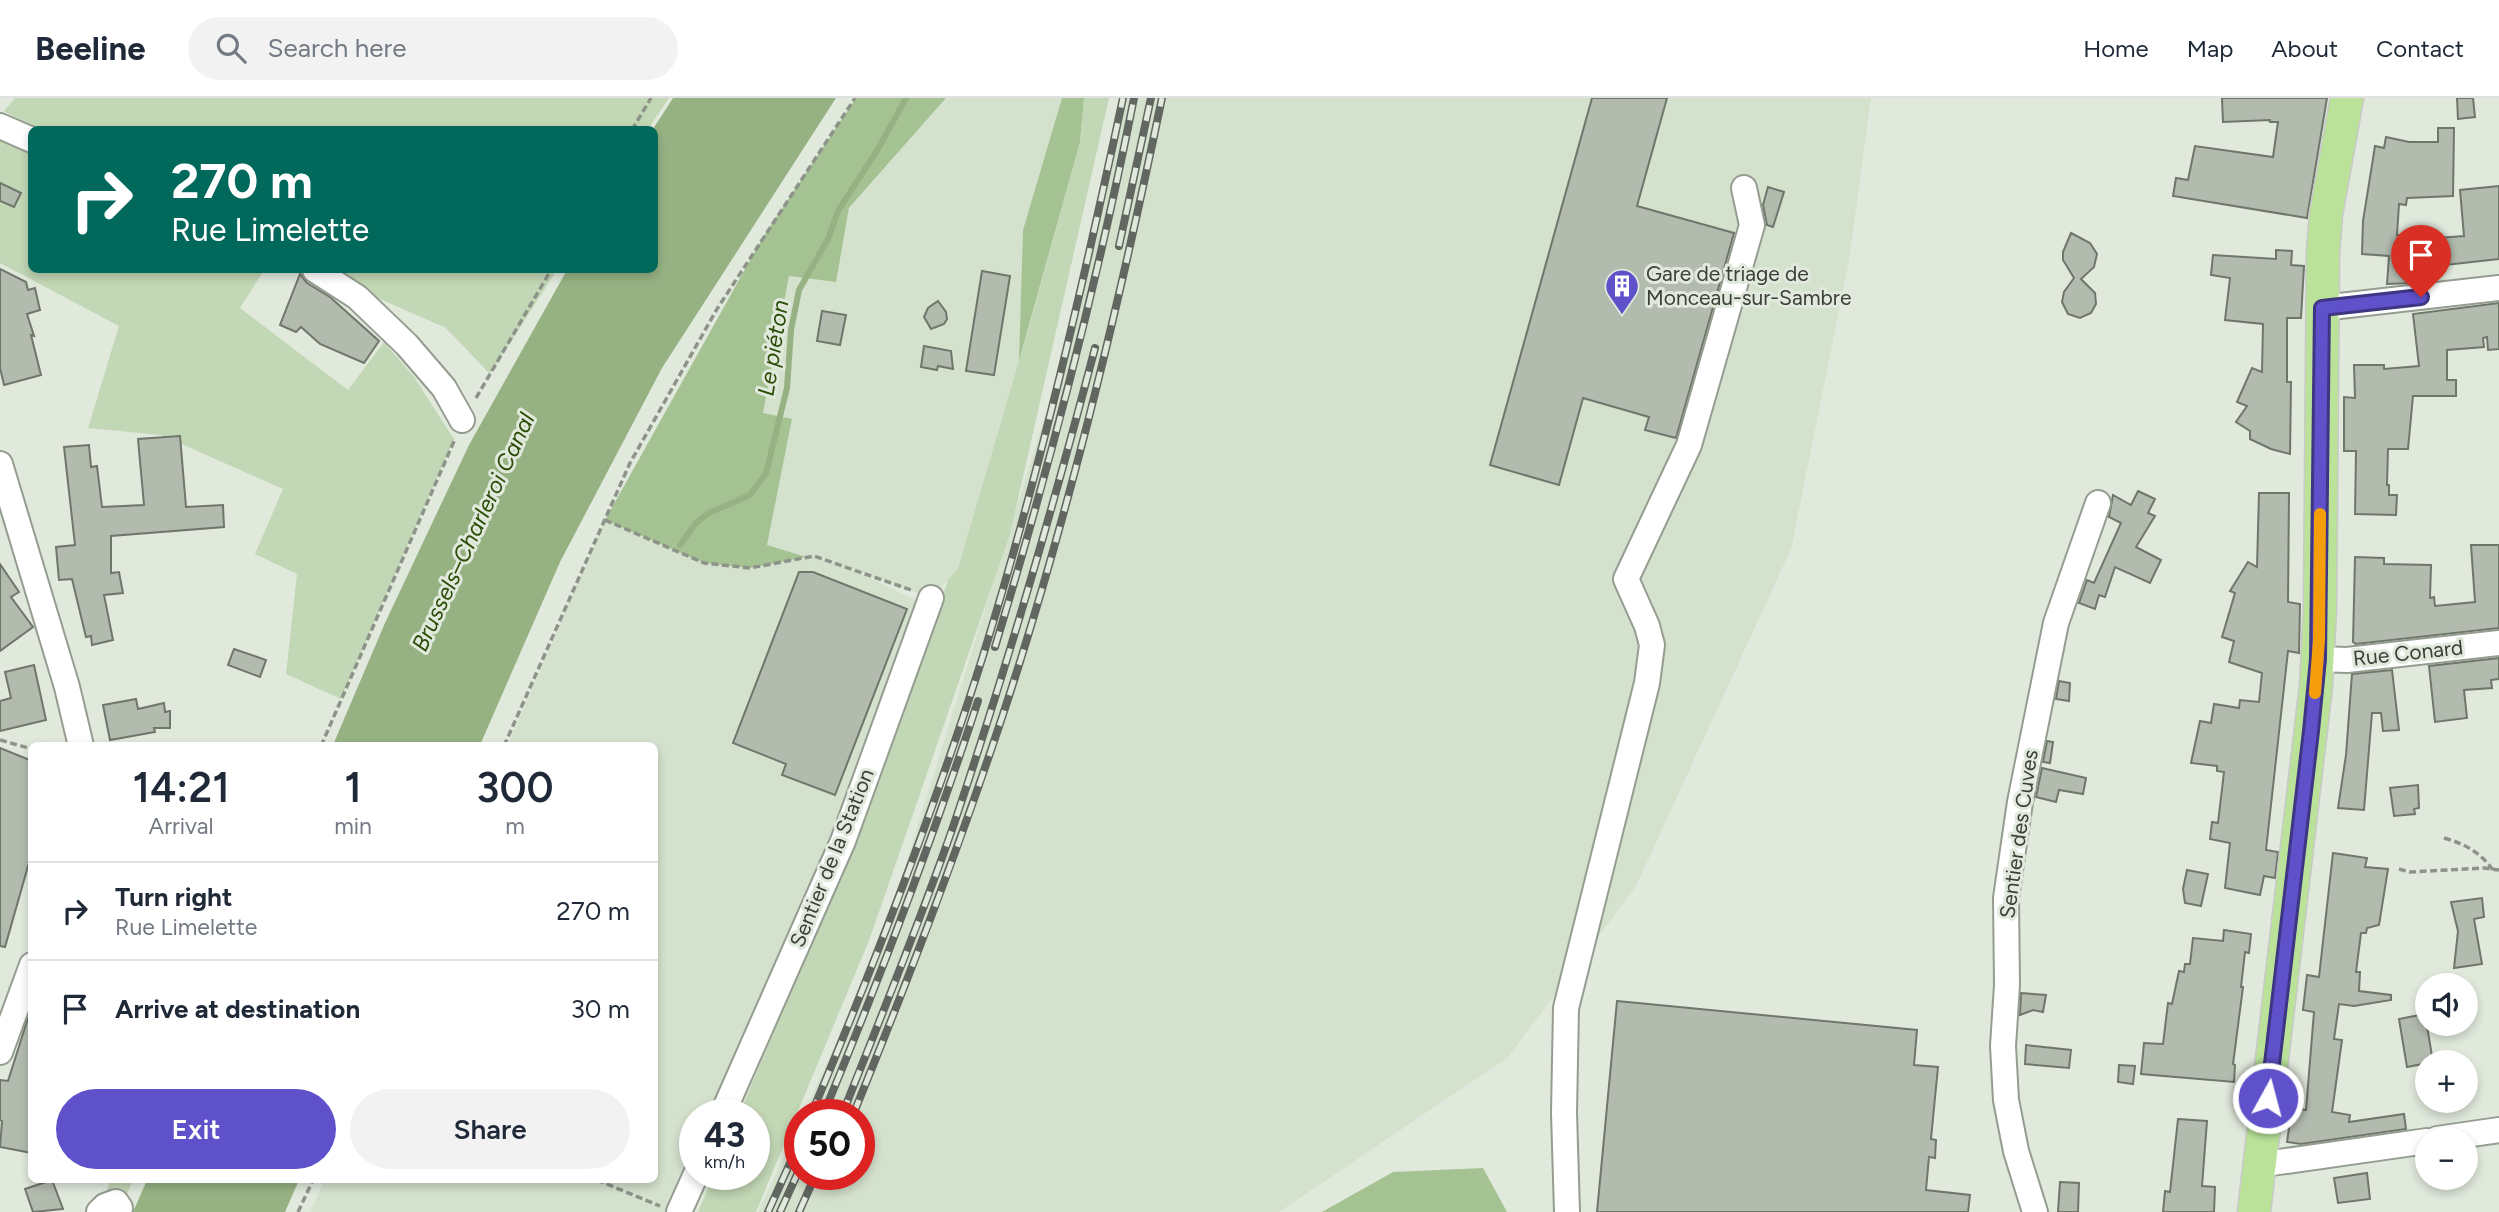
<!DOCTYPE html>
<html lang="en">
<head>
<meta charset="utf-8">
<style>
	body { margin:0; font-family:Figtree,sans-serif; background:#f2f2f3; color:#1f2937; height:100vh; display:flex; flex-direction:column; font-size:26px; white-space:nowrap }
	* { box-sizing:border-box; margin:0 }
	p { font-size:23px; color:#747a83 }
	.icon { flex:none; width:38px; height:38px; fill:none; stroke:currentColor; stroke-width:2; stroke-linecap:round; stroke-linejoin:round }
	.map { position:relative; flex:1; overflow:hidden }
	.details { position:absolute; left:28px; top:644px; width:630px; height:441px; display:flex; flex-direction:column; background:#fff; border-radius:10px; box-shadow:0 4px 10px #0003 }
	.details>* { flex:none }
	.hud { position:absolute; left:28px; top:28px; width:630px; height:147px; border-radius:10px; box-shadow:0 4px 10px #0003; background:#00695c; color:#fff; overflow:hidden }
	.controls { position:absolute; left:2415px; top:875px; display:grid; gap:14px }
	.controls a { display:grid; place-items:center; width:63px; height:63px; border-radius:50%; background:#fff; box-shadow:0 4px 10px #0003; font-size:35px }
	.speed { position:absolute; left:679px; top:1001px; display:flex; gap:14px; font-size:35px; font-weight:700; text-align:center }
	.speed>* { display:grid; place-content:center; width:91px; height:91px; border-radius:50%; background:#fff; box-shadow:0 4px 10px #0003; line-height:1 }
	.speed small { font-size:18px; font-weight:400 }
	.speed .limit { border:10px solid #d22; background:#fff; color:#111 }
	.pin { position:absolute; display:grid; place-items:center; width:60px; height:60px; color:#fff; margin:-72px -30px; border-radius:50% 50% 50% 0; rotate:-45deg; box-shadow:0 0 7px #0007 }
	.pin .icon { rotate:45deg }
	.me { position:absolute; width:77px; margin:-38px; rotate:7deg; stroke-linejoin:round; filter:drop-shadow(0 0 5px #0008) }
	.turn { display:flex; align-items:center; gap:24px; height:147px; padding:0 28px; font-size:32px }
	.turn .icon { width:91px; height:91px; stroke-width:2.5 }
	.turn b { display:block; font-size:49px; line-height:60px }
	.eta { display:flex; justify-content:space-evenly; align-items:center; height:119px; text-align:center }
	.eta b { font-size:42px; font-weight:600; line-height:49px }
	.button { display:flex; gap:14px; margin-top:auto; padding:14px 28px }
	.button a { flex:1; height:80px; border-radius:42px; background:#5f51ca; color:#fff; font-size:28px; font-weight:600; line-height:80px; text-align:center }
	.button a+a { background:#f2f2f3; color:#1f2937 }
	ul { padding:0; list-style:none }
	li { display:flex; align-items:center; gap:21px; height:98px; padding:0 28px; border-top:2px solid #e0e1e3 }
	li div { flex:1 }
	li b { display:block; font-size:26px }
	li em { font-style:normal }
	header { display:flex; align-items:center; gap:42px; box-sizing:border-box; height:98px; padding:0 35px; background:#fff; border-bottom:2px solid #e0e1e3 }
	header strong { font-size:33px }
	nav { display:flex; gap:38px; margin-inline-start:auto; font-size:24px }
	.search { width:490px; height:63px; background:#f2f2f3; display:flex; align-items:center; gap:18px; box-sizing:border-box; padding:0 24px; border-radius:38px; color:#747a83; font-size:26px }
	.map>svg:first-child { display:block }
	.built { fill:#d4e1cd }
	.green { fill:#c2d7b5 }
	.forest { fill:#a5c293 }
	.water { fill:#96b283 }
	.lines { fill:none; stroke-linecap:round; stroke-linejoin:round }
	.stream { stroke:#96b283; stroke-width:6 }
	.building { fill:#b3bbaf; stroke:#6f766a; stroke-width:2 }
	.minor-casing { stroke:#959d91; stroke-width:28 }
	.major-casing { stroke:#c8c9c8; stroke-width:35 }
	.path { stroke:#8e938a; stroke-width:3.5; stroke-dasharray:7 3.5; stroke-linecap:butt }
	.minor { stroke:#fff; stroke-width:24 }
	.major { stroke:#bae399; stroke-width:32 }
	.rail-casing { stroke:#626660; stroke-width:8 }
	.rail { stroke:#e1e9dc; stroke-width:5; stroke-dasharray:16; stroke-linecap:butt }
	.route-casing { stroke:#3e3583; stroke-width:18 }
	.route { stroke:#5f51ca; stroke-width:12 }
	.slow { stroke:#f59e0b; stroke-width:12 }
	.labels { text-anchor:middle; stroke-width:6; stroke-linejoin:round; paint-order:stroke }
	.poi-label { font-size:21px; fill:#3b3e39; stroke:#e1e9dc; text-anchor:start }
	.street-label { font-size:21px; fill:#3b3e39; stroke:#e1e9dc }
	.water-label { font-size:23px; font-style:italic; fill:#2b4d07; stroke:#e1e9dc }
</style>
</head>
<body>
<header>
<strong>Beeline</strong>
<div class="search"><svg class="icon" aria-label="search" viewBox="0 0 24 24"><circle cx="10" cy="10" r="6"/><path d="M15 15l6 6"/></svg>Search here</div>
<nav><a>Home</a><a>Map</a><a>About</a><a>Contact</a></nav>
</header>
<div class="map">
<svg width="2499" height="1114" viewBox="0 0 2499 1114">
	<rect width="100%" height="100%" fill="#e1e9dc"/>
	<!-- built -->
	<g class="built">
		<polygon points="946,0 1062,0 1023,132 1019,263 958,470 948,482 931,500 846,469 928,508 712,1017 695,1017 695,1056 670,1114 311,1114 324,1082 654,1082 654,648 508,647 605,422 704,465 804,459 767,447 792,322 763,316 789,178 836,184 849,111"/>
		<polygon points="1120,0 1871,0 1849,163 1791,451 1636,788 1507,960 1279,1114 758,1114 800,1024 800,1076 859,1076 859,1017 803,1017 880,849 1069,241"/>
	</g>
	<!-- green -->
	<g class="green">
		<polygon points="15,0 669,0 648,31 40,32 4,13"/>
		<polygon points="1084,0 1109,0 1010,436 870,840 756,1114 698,1114 714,1076 754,1076 754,1017 739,1017 884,669 948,482 958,470 1029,229 1080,44"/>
		<polygon points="0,28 31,42 32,172 264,172 240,210 348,292 384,244 414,279 454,341 341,601 286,576 297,476 255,456 283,391 161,337 88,330 119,228 0,165"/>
		<polygon points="314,172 557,172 490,276 446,230"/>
		<polygon points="111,1082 133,1082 119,1114 102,1103"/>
	</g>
	<!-- forest -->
	<g class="forest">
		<polygon points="856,0 946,0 849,110 836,184 789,178 763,315 792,321 767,447 806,459 750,470 704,465 605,422 763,139"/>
		<polygon points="1062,0 1084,0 1080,44 1019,263 1023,132"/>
		<polygon points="1483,1070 1507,1114 1322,1114 1393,1074"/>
	</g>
	<!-- water -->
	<g class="water">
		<polygon points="673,0 836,0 662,270 560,464 480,647 333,647 385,525 469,347 567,172 654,172 653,31"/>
		<polygon points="147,1082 299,1082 285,1114 133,1114"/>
	</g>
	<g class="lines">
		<!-- stream -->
		<polyline class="stream" points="680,447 695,426 707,416 750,397 766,375 787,290 791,232 799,192 828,141 838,113 878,51 906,0"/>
	</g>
	<!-- building -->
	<g class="building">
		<polygon points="1592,0 1667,0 1637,108 1734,135 1676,340 1645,332 1649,319 1583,300 1559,387 1490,367"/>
		<polygon points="2222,0 2327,0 2307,120 2173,98 2176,80 2188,82 2195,48 2273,59 2278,24 2270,24 2270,22 2223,24"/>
		<polygon points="2457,0 2473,0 2475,19 2458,21"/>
		<polygon points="2438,30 2454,30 2453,98 2407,100 2406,107 2399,106 2397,137 2411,138 2410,142 2464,138 2460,92 2499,88 2499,161 2445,167 2414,167 2413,185 2387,186 2389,158 2362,156 2363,123 2375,48 2384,50 2386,39 2409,44 2438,44"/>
		<polygon points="0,85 21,95 14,109 0,103"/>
		<polygon points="1768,89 1784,94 1773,129 1767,127 1763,107"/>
		<polygon points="2071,135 2090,145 2097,156 2094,169 2081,181 2095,195 2096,206 2091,215 2080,220 2068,216 2062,204 2064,194 2074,180 2063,162 2063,154"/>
		<polygon points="2276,152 2292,153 2291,167 2304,168 2301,220 2287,220 2287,284 2291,284 2290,356 2271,351 2250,341 2250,333 2236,324 2247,308 2237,304 2252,270 2262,274 2263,226 2225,222 2230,180 2211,177 2213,157 2276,161"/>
		<polygon points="0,171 26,184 28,192 35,190 40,212 27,216 34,238 31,237 41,277 4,287 0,270"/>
		<polygon points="982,173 1010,178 994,277 966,273"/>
		<polygon points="300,176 307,185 330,199 379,243 364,265 320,246 301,229 296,234 280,227"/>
		<polygon points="938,203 946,214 947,221 944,226 931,231 924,219 928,210"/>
		<polygon points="2499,205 2499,251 2488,252 2487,239 2483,240 2484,249 2447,252 2447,282 2456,282 2456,298 2413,298 2408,351 2388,351 2387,387 2389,387 2389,397 2397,397 2396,417 2355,416 2356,353 2344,353 2344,299 2355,300 2354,267 2384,267 2384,271 2419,268 2413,216"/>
		<polygon points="822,213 846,217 840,247 817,243"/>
		<polygon points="924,248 951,253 953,271 938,268 937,272 921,269"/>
		<polygon points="180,338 186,409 223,407 224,429 111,438 111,475 119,474 123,495 104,497 113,542 92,547 91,538 86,539 72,481 59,482 56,449 75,447 64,349 89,347 91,369 97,368 102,409 144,407 138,341"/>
		<polygon points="2138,393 2155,401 2148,415 2155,418 2136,449 2161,462 2150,485 2115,469 2105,499 2099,497 2095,511 2079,505 2087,482 2094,485 2121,425 2109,419 2113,397 2131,407"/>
		<polygon points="2259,395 2289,395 2288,504 2300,506 2299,555 2288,553 2266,752 2278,754 2275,780 2264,778 2260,797 2225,790 2230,745 2210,741 2212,724 2218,725 2224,674 2217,673 2217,668 2191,665 2200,623 2211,625 2214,606 2239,610 2240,602 2259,604 2262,575 2229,564 2234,543 2222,539 2235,495 2230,493 2248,464 2257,469"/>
		<polygon points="2471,447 2499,447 2499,530 2356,546 2353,544 2355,459 2384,460 2384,466 2431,467 2430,500 2434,499 2435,508 2475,504"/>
		<polygon points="0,466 19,494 11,499 33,529 0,553"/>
		<polygon points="799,474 813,474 907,511 835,697 782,677 786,666 733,645"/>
		<polygon points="234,551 266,562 260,579 228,567"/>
		<polygon points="2499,560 2499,581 2491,582 2492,590 2464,592 2467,620 2435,624 2429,568"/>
		<polygon points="34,567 46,622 0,633 0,603 11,600 5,574"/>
		<polygon points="2392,572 2399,632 2383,633 2381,615 2372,615 2364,712 2338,710 2346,657 2352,576"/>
		<polygon points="2059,583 2070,585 2069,603 2056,601"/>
		<polygon points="136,601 138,611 164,605 165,614 170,613 170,630 154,630 155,634 110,642 103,607"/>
		<polygon points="2047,643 2053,644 2050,665 2043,664"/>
		<polygon points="0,650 32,663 32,754 5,849 0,848"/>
		<polygon points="2042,670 2086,680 2083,696 2059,692 2056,704 2036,699"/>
		<polygon points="2418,687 2419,710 2414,711 2415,716 2394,718 2390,690"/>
		<polygon points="2333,755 2367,760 2365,769 2388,771 2379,827 2367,830 2366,835 2361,835 2356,874 2360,874 2359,893 2391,897 2391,902 2354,908 2339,906 2334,941 2342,942 2332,1014 2350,1017 2349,1024 2404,1016 2406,1031 2301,1046 2287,1044 2292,1010 2306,1012 2314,914 2303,912 2307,877 2319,879"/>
		<polygon points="2187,772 2208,776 2201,808 2185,805 2183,791"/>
		<polygon points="2482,800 2484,819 2474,821 2482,866 2454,870 2458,833 2451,804"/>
		<polygon points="2224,832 2251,836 2249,855 2245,854 2241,889 2243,889 2233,966 2235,967 2234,984 2141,976 2144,945 2163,946 2168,905 2172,906 2179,873 2184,874 2185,866 2190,866 2193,840 2223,843"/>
		<polygon points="2021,895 2046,897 2043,914 2033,912 2020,917"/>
		<polygon points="1617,903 1917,932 1914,967 1938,969 1931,1041 1936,1042 1935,1060 1929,1059 1926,1092 1970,1097 1968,1114 1597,1114"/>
		<polygon points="2425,916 2433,964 2407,969 2399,921"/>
		<polygon points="29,917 32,918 32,1055 0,1049 2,1023 0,1022 0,982 8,983"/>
		<polygon points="2026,947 2071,952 2069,970 2025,966"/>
		<polygon points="2119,967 2135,968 2133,986 2118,984"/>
		<polygon points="2178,1021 2207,1023 2202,1088 2215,1089 2214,1114 2163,1114 2165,1093 2170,1094"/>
		<polygon points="2367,1075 2370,1101 2338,1105 2334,1080"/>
		<polygon points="52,1082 63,1111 33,1114 25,1091"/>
		<polygon points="2060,1084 2079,1085 2078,1114 2058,1114"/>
	</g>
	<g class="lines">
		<!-- minor casing -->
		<g class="minor-casing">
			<g id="minor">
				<polyline points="0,28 32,42"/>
				<polyline points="315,172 357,199 407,247 444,290 462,322"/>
				<polyline points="2322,210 2499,190"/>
				<polyline points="0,366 67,589 81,648"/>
				<polyline points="2318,561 2347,562 2499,545"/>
				<polyline points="0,954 32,867"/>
				<polyline points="722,1017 843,743 931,500"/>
				<polyline points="2437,1041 2499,1032"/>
				<polyline points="2260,1064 2272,1065 2427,1043"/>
				<polyline points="99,1114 105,1108 116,1104 120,1110"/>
				<polyline points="679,1114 696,1076"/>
				<polyline points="1567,1114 1564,1015 1566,910 1647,585 1652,547 1647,528 1626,481 1689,347 1752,127 1744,90"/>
				<polyline points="2035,1114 2016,1053 2006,1002 2003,948 2007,887 2006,800 2020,704 2056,525 2098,405"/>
			</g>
		</g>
		<!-- major casing -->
		<g class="major-casing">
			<polyline id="major" points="2254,1114 2316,588 2320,511 2323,154 2326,116 2347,0"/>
		</g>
		<!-- path -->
		<g class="path">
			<polyline points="632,32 651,0"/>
			<polyline points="476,300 551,172"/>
			<polyline points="605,422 704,465 750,470 814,458 911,492"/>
			<polyline points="0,642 32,651"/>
			<polyline points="321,648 455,341"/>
			<polyline points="504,648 630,365 717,211 855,0"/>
			<path d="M 2444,740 C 2465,746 2480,754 2493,772"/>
			<polyline points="2399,771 2410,774 2484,770 2499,772"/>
			<polyline points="597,1082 660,1108"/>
			<polyline points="298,1114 313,1082"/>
		</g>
		<!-- minor -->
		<use href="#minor" class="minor"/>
		<!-- major -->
		<use href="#major" class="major"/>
		<!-- rail casing -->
		<g class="rail-casing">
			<g id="rail">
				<polyline points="1119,148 1151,0"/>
				<path d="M 995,549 C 1050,367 1097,187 1134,0"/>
				<path d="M 811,1017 C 874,867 933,716 982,561 C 1039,377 1083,188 1123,0"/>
				<path d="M 823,1017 C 880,880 932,743 978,603"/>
				<path d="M 842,1017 C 880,921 920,824 954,726 C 1007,569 1053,410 1095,250"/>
				<path d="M 853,1017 C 913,870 970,722 1018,570 C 1077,383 1122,192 1162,0"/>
				<polyline points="768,1114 800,1043"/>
				<polyline points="780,1114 800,1070"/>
				<polyline points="799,1114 816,1076"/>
			</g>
		</g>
		<!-- rail -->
		<use href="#rail" class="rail"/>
	</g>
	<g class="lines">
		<!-- route casing -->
		<g class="route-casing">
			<polyline id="route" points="2268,1000 2311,633 2318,561 2322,210 2421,199"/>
		</g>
		<!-- route -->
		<use href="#route" class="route"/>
		<!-- slow -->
		<polyline class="slow" points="2315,595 2319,542 2320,416"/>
	</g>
	<!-- icons -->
	<defs>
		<g id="building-pin" transform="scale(1.75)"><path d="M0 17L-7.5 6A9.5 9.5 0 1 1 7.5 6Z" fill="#5f51ca" stroke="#e1e9dc"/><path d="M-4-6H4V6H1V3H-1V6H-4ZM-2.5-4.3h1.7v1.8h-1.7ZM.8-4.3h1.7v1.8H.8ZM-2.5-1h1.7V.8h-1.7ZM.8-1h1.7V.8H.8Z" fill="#fff"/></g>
	</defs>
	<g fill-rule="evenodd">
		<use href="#building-pin" x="1622" y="188"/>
	</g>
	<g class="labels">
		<!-- poi labels -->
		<g class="poi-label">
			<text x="1646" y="183">Gare de triage de<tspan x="1646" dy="24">Monceau-sur-Sambre</tspan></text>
		</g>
		<!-- street labels -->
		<g class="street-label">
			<text transform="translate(2408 555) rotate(-6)" y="7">Rue Conard</text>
			<text transform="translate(2019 736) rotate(-82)" y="7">Sentier des Cuves</text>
			<text transform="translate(832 760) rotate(-68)" y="7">Sentier de la Station</text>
		</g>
		<!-- water labels -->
		<g class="water-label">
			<text transform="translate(773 250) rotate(-81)" y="8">Le piéton</text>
			<text transform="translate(473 434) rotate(-65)" y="8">Brussels–Charleroi Canal</text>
		</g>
	</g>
</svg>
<div class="controls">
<a><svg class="icon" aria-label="sound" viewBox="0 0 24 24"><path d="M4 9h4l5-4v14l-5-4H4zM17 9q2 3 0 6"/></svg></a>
<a>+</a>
<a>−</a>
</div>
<div class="speed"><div>43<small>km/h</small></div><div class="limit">50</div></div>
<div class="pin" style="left:2421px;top:199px;background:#d93025"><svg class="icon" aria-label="arrive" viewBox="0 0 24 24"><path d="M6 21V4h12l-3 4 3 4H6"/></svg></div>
<svg class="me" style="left:2268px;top:1000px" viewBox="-20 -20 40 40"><circle r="17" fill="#5f51ca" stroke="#fff" stroke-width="3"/><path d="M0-11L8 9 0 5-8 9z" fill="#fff"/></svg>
<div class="hud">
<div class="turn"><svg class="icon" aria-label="right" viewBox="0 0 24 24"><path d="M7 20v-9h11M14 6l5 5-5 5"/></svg><div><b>270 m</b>Rue Limelette</div></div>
</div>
<section class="details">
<div class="eta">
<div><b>14:21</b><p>Arrival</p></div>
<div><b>1</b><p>min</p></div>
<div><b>300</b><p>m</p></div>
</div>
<ul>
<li><svg class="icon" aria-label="right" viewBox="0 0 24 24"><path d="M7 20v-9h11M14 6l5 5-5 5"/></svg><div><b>Turn right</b><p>Rue Limelette</p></div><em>270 m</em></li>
<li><svg class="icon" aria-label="arrive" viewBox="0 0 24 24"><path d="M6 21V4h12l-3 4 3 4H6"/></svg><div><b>Arrive at destination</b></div><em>30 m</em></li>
</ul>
<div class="button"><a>Exit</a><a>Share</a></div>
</section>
</div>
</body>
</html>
